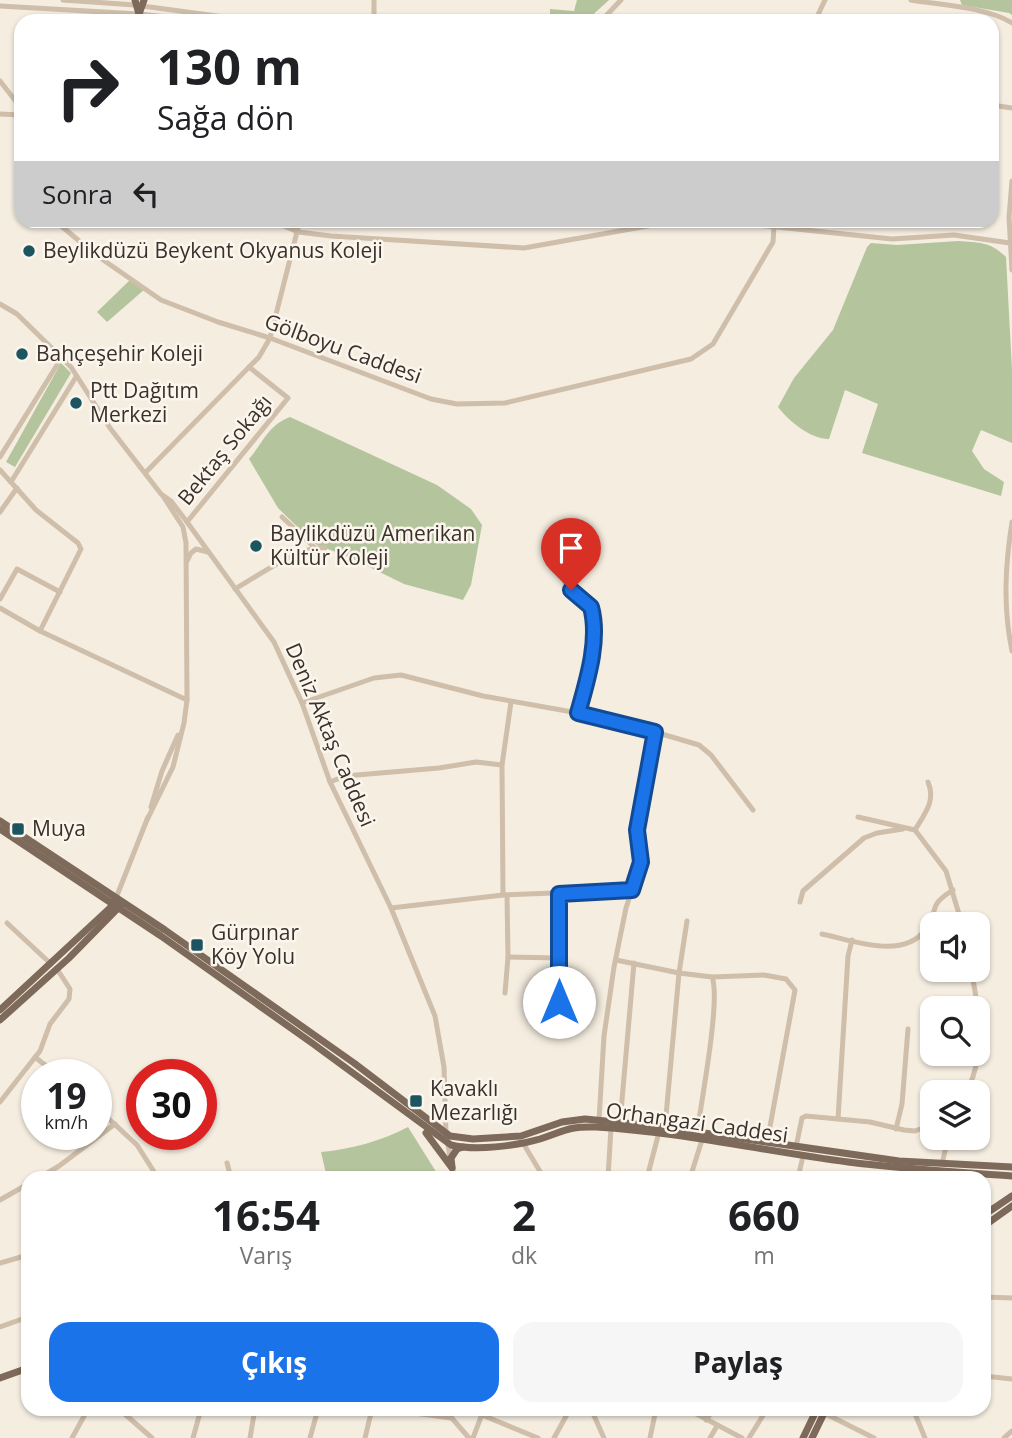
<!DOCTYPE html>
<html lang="tr">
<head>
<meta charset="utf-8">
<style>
	body { margin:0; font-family:"Open Sans",sans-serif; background:#f6f6f6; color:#202124; height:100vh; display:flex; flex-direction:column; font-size:26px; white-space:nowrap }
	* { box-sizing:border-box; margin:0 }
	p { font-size:23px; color:#757577 }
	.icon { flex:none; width:38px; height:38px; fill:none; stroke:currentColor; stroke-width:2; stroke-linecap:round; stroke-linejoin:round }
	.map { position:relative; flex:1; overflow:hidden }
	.sheet { position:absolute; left:21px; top:1171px; width:970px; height:245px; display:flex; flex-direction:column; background:#fff; border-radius:21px; box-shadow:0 2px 5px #0004 }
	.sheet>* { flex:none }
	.top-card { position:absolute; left:14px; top:14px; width:985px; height:214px; border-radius:21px; box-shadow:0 2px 5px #0004; background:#fff; color:#202124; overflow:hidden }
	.fabs { position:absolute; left:920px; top:912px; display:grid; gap:14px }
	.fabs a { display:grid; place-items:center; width:70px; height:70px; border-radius:14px; background:#fff; box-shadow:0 2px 5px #0004; font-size:35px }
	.speed { position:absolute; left:21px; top:1059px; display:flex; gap:14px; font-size:35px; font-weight:700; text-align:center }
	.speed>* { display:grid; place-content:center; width:91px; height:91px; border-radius:50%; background:#fff; box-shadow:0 2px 5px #0004; line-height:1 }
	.speed small { font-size:18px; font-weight:400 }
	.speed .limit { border:10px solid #d22; background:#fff; color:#111 }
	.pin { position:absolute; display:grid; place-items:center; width:60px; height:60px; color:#fff; margin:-72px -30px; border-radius:50% 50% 50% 0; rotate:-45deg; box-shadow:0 0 7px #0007 }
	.pin .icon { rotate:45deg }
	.me { position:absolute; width:77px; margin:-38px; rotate:0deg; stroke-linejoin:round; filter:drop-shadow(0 0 5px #0008) }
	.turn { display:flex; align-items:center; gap:24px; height:147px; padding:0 28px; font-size:32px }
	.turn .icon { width:91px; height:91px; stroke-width:2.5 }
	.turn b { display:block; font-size:49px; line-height:60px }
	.then { display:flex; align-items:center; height:66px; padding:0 28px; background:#0003; gap:14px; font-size:26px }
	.eta { display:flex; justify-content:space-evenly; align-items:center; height:119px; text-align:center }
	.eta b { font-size:42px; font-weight:700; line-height:49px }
	.button { display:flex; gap:14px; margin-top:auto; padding:14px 28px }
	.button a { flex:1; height:80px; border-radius:21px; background:#1a73e8; color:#fff; font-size:28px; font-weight:700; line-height:80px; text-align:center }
	.button a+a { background:#f6f6f6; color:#202124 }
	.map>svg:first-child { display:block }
	.green { fill:#b4c59e }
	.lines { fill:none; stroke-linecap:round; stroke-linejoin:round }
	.minor { stroke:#cebeaa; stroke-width:5 }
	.major { stroke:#7e6a5a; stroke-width:7 }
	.route-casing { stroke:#114b97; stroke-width:18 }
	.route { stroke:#1a73e8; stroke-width:12 }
	.poi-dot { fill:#1c5560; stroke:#fbf6ed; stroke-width:2.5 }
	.labels { text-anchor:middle; stroke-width:5; stroke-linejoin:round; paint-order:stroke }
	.poi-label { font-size:21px; fill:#3b312a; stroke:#fbf6ed; text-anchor:start }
	.street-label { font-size:21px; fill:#3b312a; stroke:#fbf6ed }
</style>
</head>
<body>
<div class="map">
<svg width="1012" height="1438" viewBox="0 0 1012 1438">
	<rect width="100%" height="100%" fill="#f5ede0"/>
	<!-- green -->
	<g class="green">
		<polygon points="577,0 609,0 586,21 550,21 550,9 574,11"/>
		<polygon points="960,0 1012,0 1012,15 1009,13 962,5"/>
		<path d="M 958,241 C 979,243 990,241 1006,257 L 1012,370 L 1012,443 L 981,430 L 972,451 L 984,469 L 1004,482 L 1001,496 L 862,453 L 878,404 L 845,390 L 829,439 C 810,439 789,421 778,407 L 794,378 L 833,330 L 867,247 L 871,243 L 897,245 Z"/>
		<polygon points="131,279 145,289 107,322 97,312"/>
		<polygon points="61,363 71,373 15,467 6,462"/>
		<path d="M 290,417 L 437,485 L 471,509 L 482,525 L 471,585 L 463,600 L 404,584 L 351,558 L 315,544 L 278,508 L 249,459 C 263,443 268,425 290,417 Z"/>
		<path d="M 408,1127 L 440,1178 L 327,1178 L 321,1152 C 352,1149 381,1141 408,1127 Z"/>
	</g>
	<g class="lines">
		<!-- minor -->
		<g class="minor">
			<polyline points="63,0 135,5 254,21"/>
			<path d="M 911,0 C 940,5 987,7 1012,23"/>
			<polyline points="0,6 139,14 205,21"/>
			<polyline points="374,21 374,0"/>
			<polyline points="601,21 621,0"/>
			<polyline points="815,21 825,0"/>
			<polyline points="0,81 21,108"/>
			<polyline points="992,105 1012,108"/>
			<polyline points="0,114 21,115"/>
			<polyline points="1012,181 1009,217 1012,270"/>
			<polyline points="54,220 96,255 161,300 218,322 270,338 431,399 457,404 505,403 691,359 713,344 773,242 774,227"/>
			<polyline points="270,220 298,232 331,236 524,248 681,220"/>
			<polyline points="710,220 892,239 954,235 1010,243"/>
			<polyline points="0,304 17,314 71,367 110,428 161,494 171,501 187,522 274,642 302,703 330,782 391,908 435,1016 444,1067 446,1134 452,1168 457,1178"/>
			<polyline points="0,457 62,357"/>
			<polyline points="0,470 36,510 78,543 81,549 40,631"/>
			<polyline points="146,472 259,357 270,338 300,220"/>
			<polyline points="11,482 76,377"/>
			<polyline points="0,512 17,488"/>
			<polyline points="282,517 314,547"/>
			<polyline points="187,522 288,398 249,367"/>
			<path d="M 1012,522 C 1005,567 1003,607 1012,651"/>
			<path d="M 562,548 C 561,565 560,582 574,593 C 579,598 587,600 591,607 C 602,626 584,692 578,713"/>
			<polyline points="187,561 191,553 196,549 208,552"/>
			<path d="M 235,589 C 258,576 300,545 325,548"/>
			<polyline points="0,599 17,569 60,592"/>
			<polyline points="0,608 40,631 187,700"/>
			<polyline points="302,703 374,678 401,675 483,696 578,713 655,732 637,830 641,862 626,908 614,967 604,1036 599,1120"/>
			<polyline points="655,732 699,745 711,755 753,810"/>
			<polyline points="502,765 503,895"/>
			<polyline points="330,782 345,776 439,768 476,762 502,765 511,702"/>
			<polyline points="151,807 162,771 178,735"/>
			<polyline points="858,817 915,830 946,871 962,924"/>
			<polyline points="147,820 173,767 184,723 187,700 186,543 183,527 163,496"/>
			<path d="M 915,830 C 925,813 936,801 928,782"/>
			<polyline points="559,894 559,1024"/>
			<polyline points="116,898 148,817"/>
			<polyline points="800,902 803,891 864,838 877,833 903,829"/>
			<polyline points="391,908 503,895 632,890"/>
			<polyline points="7,923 51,964"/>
			<path d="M 822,934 C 852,940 903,961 926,929 C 940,909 926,907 953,890"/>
			<polyline points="508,957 559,958"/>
			<polyline points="616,960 679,973 687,921"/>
			<polyline points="712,977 764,975 786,979 795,990 767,1143"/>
			<polyline points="505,993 508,957 507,895"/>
			<polyline points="35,1057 56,1074"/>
			<path d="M 967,1092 C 987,1048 980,1015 971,970"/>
			<polyline points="0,1102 40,1051 50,1024 69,999 70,989 57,969"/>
			<polyline points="96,1107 137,1145 158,1178"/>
			<polyline points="838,1119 848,956 852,940"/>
			<polyline points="620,1123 634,963"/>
			<path d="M 665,1127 L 679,973 L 712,977 C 721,999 701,1103 697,1133"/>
			<polyline points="896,1129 902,1104 908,1029"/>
			<polyline points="523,1143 544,1178"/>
			<polyline points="796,1147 802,1118 806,1116 870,1122 904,1130 915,1131 933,1124"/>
			<polyline points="227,1163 231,1178"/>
			<polyline points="942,1164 948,1138"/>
			<polyline points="39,1178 59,1166 115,1124"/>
			<polyline points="608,1178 611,1128"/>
			<polyline points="647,1178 659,1132"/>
			<polyline points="690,1178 702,1140"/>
			<polyline points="798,1178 803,1156"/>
			<polyline points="930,1178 932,1171"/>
			<polyline points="0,1200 28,1184"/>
			<polyline points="0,1263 28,1255"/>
			<polyline points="984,1297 1012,1298"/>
			<polyline points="0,1327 28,1317"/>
			<polyline points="984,1376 1012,1379"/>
			<polyline points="119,1409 152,1438"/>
			<polyline points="386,1409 451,1418"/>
			<polyline points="444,1409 469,1438"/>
			<polyline points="591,1409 604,1438"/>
			<polyline points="687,1409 742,1438"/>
			<polyline points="913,1409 925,1438"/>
			<polyline points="824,1413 874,1438"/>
			<polyline points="482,1415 538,1438"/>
			<polyline points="706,1420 714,1409"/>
			<polyline points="72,1438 88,1409"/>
			<polyline points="193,1438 201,1409"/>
			<polyline points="250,1438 255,1409"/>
			<polyline points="310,1438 318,1409"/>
			<polyline points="365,1438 372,1409"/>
			<polyline points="473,1438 484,1409"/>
			<polyline points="554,1438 570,1409"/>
			<polyline points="650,1438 655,1414 659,1409"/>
			<polyline points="710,1438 717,1426"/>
			<polyline points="749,1438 767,1409"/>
			<polyline points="1004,1438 1012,1431"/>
		</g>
		<!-- major -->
		<g class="major">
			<polyline points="135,0 139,14"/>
			<polyline points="139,14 144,0"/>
			<polyline points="0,821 165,930 354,1063 450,1136 473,1139 521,1136 562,1122 585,1119 655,1126 899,1161 1012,1167"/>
			<path d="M 0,829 L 161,936 L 312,1043 L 451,1145 C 475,1151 516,1146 540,1139 C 565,1131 568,1126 596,1127 C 681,1132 764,1151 848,1162 C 903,1169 957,1172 1012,1176"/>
			<polyline points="0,1010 110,908 114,902"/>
			<polyline points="0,1020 69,958 121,905"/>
			<polyline points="426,1133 452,1168"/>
			<polyline points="452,1167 451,1158 457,1149 463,1147"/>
			<polyline points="984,1215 1012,1196"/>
			<polyline points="984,1226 1012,1206"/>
			<polyline points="0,1378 28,1368"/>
			<polyline points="803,1438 817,1409"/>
			<polyline points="812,1438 826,1409"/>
		</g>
	</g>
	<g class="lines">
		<!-- route casing -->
		<g class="route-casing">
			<path id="route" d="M 559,1002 L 559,894 L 632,890 L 641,862 L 637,830 L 655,732 L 578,713 C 587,681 600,640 591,607 L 571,590"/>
		</g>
		<!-- route -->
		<use href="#route" class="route"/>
	</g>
	<!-- markers -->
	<g class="poi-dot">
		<circle cx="29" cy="251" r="7"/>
		<circle cx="22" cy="354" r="7"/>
		<circle cx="76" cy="403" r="7"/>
		<circle cx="256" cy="546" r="7"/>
		<rect x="11" y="822" width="14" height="14" rx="3.5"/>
		<rect x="190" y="938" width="14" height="14" rx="3.5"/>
		<rect x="409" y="1094" width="14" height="14" rx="3.5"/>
	</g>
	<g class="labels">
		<!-- poi labels -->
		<g class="poi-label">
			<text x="43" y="258">Beylikdüzü Beykent Okyanus Koleji</text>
			<text x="36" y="361">Bahçeşehir Koleji</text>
			<text x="90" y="398">Ptt Dağıtım<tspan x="90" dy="24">Merkezi</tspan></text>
			<text x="270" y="541">Baylikdüzü Amerikan<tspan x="270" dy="24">Kültür Koleji</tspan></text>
			<text x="32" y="836">Muya</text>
			<text x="211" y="940">Gürpınar<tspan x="211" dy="24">Köy Yolu</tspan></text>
			<text x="430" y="1096">Kavaklı<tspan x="430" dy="24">Mezarlığı</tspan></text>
		</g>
		<!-- street labels -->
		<g class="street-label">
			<text transform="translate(343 349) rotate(20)" y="7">Gölboyu Caddesi</text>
			<text transform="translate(225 450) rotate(-51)" y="7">Bektaş Sokağı</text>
			<text transform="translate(330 735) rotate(67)" y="7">Deniz Aktaş Caddesi</text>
			<text transform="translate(697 1123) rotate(8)" y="7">Orhangazi Caddesi</text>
		</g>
	</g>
</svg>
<div class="fabs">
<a><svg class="icon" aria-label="sound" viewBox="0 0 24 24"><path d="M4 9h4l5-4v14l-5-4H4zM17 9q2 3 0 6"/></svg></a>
<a><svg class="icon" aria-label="search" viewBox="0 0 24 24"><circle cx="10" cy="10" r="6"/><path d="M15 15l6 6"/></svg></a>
<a><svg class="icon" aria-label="layers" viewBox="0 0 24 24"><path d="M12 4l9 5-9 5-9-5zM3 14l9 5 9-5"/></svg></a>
</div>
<div class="speed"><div>19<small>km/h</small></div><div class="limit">30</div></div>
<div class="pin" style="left:571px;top:590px;background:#d93025"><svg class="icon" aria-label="arrive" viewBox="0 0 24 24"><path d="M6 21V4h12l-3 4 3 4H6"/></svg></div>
<svg class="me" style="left:559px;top:1002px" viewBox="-20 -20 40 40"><circle r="19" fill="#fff"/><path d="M0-13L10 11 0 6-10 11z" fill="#1a73e8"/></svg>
<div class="top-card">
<div class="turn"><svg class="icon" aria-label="right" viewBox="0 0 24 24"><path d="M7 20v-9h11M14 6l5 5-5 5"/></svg><div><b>130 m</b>Sağa dön</div></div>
<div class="then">Sonra<svg class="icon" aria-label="left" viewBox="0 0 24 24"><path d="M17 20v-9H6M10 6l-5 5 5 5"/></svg></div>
</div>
<section class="sheet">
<div class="eta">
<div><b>16:54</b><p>Varış</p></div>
<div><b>2</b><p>dk</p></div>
<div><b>660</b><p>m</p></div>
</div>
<div class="button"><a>Çıkış</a><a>Paylaş</a></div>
</section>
</div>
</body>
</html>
